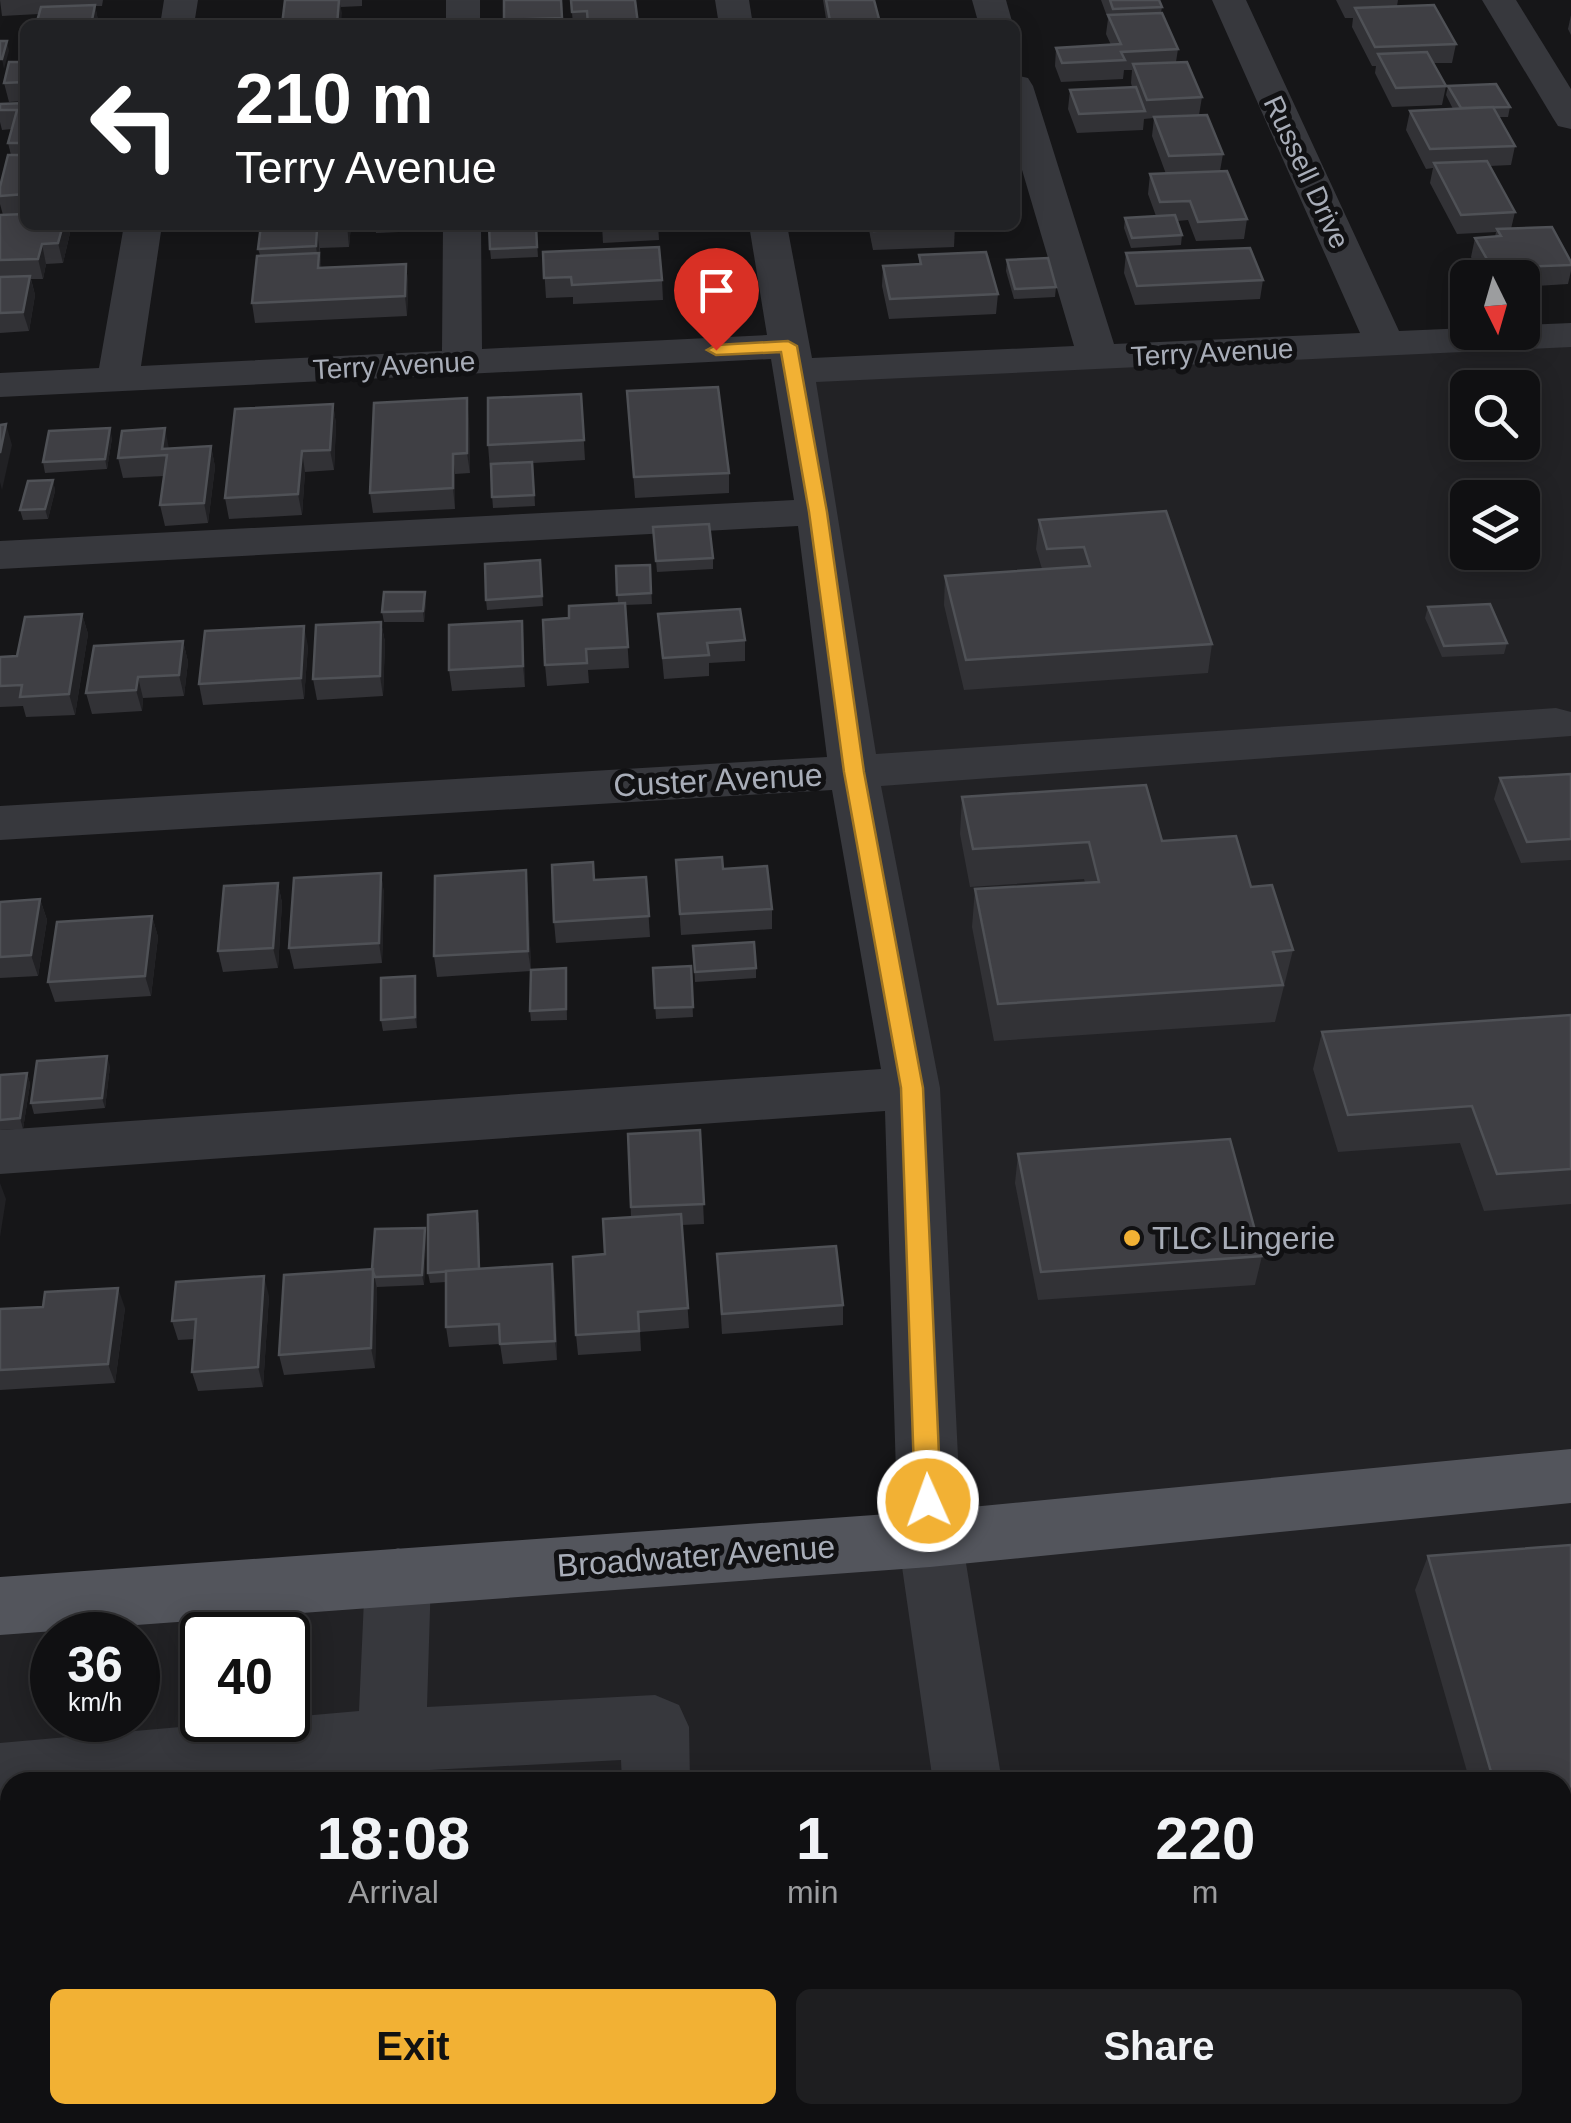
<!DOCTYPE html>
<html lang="en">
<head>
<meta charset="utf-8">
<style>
	body { margin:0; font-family:Arial,sans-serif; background:#1e1e20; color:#f1f3f6; height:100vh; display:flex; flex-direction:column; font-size:38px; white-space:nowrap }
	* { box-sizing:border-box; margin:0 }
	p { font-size:32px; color:#9c9d9f }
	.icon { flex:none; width:55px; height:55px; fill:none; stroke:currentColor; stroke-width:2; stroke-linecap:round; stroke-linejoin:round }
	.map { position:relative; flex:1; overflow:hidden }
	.side { position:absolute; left:0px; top:1772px; width:1572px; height:352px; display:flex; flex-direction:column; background:#101012; border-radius:30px 30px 0 0; box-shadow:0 5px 25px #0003,0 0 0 2px #303032 }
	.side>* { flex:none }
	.top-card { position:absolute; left:20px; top:20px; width:1000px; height:210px; border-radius:15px; box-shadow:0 5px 25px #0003,0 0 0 2px #303032; background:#202124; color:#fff; overflow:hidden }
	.needle { width:65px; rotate:175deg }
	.buttons { position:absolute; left:1450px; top:260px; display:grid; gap:20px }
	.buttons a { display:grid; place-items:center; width:90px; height:90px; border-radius:15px; background:#101012; box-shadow:0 5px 25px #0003,0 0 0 2px #303032; font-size:50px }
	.speed { position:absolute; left:30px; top:1612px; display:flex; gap:20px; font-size:50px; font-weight:700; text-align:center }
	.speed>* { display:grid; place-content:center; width:130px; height:130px; border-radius:50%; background:#101012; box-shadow:0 5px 25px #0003,0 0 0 2px #303032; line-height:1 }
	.speed small { font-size:25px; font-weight:400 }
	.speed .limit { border:5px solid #111; border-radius:15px; background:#fff; color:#111 }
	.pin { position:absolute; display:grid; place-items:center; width:85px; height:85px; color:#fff; margin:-102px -42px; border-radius:50% 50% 50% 0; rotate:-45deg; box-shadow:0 0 10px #0007 }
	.pin .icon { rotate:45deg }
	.me { position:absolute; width:110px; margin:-55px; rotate:358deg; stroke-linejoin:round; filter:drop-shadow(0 0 8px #0008) }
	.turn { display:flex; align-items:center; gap:35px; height:210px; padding:0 50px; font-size:45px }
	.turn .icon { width:130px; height:130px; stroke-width:2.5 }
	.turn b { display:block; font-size:70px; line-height:85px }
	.eta { display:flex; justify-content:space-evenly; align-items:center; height:170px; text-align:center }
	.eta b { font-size:60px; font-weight:600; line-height:70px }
	.primary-button { display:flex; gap:20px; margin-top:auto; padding:20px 50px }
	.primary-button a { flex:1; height:115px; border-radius:15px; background:#f2b134; color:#111; font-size:40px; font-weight:600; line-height:115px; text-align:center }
	.primary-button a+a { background:#1e1e20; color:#f1f3f6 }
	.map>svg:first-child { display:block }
	.built { fill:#222225; fill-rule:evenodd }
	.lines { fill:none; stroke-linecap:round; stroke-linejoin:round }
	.minor { fill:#37383d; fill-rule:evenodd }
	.major { fill:#53555c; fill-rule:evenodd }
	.wall { fill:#323236 }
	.shaded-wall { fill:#212124 }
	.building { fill:#3f3f44; stroke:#4f5156; stroke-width:2.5 }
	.route { fill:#f2b134; stroke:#9d7322; stroke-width:2.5 }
	.poi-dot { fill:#f2b134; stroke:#111113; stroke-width:4 }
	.labels { text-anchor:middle; stroke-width:10; stroke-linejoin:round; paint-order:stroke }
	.far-street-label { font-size:28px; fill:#a8adb8; stroke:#111113 }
	.street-label { font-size:32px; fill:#a8adb8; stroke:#111113 }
	.poi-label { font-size:32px; fill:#a8adb8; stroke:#111113; text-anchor:start }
</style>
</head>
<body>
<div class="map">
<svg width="1571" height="2123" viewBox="0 0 1571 2123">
	<rect width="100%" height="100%" fill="#161618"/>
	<!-- built -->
	<path class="built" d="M 1571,335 L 1571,2123 L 0,2123 L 0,1606 L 930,1538 L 912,1088 L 792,371 ZM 1468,388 L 1522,388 L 1522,442 L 1468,442 ZM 1468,498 L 1522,498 L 1522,552 L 1468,552 ZM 52,1635 L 138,1635 L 138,1720 L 52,1720 ZM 202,1635 L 288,1635 L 288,1720 L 202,1720 ZM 10,1782 L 1562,1782 L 1562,2115 L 10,2115 Z"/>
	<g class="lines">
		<!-- minor -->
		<g class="minor">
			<polygon points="164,0 198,0 194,25 160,25"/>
			<rect x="446" y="0" width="34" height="25"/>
			<polygon points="715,0 749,0 753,25 719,25"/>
			<polygon points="972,0 1006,0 1013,25 979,25"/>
			<polygon points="1212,0 1246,0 1399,331 1468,328 1468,332 1522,332 1522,325 1571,323 1571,347 816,382 876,754 1556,708 1571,712 1571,736 881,786 940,1088 962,1539 1002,1782 933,1782 898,1539 885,1111 0,1174 0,1130 881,1069 832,790 0,840 0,806 827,757 798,526 0,569 0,541 794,500 771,359 0,397 0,373 99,368 124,225 162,225 141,366 442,351 443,225 481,225 482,349 767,335 749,225 787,225 812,358 1074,346 1015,146 1015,75 1028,78 1033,86 1114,344 1360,333"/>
			<polygon points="1482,0 1516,0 1571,89 1571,129 1558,126 1553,118"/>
			<polygon points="398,1548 421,1557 431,1577 427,1707 655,1695 679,1705 689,1727 690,1782 622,1782 621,1760 392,1772 274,1782 10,1782 10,1807 0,1807 0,1743 359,1711 365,1577 375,1557"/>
			<rect x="624" y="2115" width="76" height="8"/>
			<polygon points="979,2115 1055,2115 1056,2123 980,2123"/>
		</g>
		<!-- major -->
		<polygon class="major" points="1571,1449 1571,1503 930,1567 0,1635 0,1577 930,1511"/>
	</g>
	<!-- wall -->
	<g class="wall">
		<polygon points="0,0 103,0 102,6 95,6 99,25 36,25 39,14 2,16"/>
		<polygon points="285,0 362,0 362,6 341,7 341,25 282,25"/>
		<polygon points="504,0 561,0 563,25 505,25"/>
		<polygon points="571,0 638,25 573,25"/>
		<polygon points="823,0 874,0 878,24 883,25 827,25"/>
		<polygon points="1101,0 1159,0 1162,7 1161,13 1178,49 1176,62 1202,97 1199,115 1223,154 1220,171 1247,219 1244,239 1196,241 1188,220 1177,221 1182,235 1181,245 1131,248 1124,228 1125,218 1156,216 1148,194 1150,174 1166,174 1152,136 1154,118 1144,119 1143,130 1077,133 1068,109 1070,90 1132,87 1131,83 1132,70 1124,70 1123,79 1061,82 1055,66 1056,48 1111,45 1106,34 1108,19"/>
		<polygon points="1336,0 1398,0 1397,6 1456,44 1452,63 1433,63 1446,86 1442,105 1392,107 1375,73 1376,66 1372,66 1352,27 1353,18 1345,18"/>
		<polygon points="1571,15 1571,35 1568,29"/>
		<polygon points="25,62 25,214 3,215 0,204 0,187 11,155 8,143 12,129 2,130 0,122 0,104 25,103 24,101 9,102 4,83"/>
		<polygon points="1448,86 1510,107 1508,117 1499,117 1515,146 1511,165 1490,166 1515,212 1511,229 1571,262 1571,271 1568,284 1522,287 1522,278 1481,278 1471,257 1475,238 1495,237 1496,232 1457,234 1430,183 1433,168 1426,169 1406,130 1410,111 1453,109 1446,95"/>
		<polygon points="0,215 25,225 68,225 70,233 63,263 46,264 43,279 31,279 35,295 29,331 0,333"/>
		<polygon points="261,225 351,225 349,247 320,248 321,267 406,264 408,283 407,316 255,323 252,303 260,255 258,249"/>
		<polygon points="375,225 421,225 421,231 376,233"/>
		<polygon points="536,225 538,257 491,259 490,249"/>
		<polygon points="602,225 658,225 659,240 603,243"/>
		<polygon points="868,225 955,225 954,247 873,250"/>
		<polygon points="543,252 662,280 663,300 573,304 573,297 546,298"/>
		<polygon points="1126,253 1263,280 1260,299 1135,305 1124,273"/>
		<polygon points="919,255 998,294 996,314 889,319 882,286 883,266 919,264"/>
		<polygon points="1007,260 1056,287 1055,297 1014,299 1006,271"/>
		<polygon points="627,391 729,473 729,493 635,498"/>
		<polygon points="581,394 585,460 533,463 535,506 493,508 488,445"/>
		<polygon points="333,404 336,424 334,470 305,472 302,515 229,519 225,498"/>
		<polygon points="469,419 470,473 455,474 455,509 373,513 370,493"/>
		<polygon points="112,438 107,469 45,473 43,462"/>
		<polygon points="211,446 215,467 208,523 165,526 160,505 164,476 123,478 118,458 169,448"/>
		<polygon points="53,480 55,491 48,519 23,520 20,510"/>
		<polygon points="1166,511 1212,644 1208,673 964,690 944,605 945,576 1042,569 1036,549 1039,520"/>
		<polygon points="653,527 713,558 713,569 657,572"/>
		<polygon points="540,560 543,606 487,610 486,600"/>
		<polygon points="650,565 652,604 625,605 629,668 588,670 589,683 547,686 545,665 569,618 618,604 616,566"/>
		<polygon points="426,602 424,622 384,622 382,612"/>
		<polygon points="1428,607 1507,643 1504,654 1442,657 1425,618"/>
		<polygon points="82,614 88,634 75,715 26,717 23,706 0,707 0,657 17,656"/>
		<polygon points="658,614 745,640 745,661 709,663 709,676 664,679"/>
		<polygon points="522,621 525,687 452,691 449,670"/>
		<polygon points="381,622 385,642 383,696 317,700 313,679"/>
		<polygon points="183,641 188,662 184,696 143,698 142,711 92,714 86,693"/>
		<polygon points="308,646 304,699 203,705 199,684"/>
		<polygon points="1571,774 1571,860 1521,863 1494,799 1500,778"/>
		<polygon points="962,797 1162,841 1251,887 1293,950 1275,1022 994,1041 972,927 975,889 1085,883 1084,879 970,887 960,834"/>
		<polygon points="676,860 723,869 772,909 772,929 681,935"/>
		<polygon points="526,870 528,891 531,971 437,977 434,956"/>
		<polygon points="381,873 384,894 382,963 294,969 289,948"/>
		<polygon points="646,877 650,937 556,943 554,922 594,880"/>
		<polygon points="278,883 282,903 278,968 223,972 218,951"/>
		<polygon points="40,899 47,920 38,976 0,978 0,902"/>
		<polygon points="152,916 158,937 151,996 55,1002 48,982"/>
		<polygon points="693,946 756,968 756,978 695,982"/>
		<polygon points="691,966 693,1017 656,1019 653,968"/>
		<polygon points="566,968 567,1020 531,1021 530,1011"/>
		<polygon points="415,976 417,1028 383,1031 381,1020"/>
		<polygon points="1571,1015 1571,1204 1484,1211 1460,1143 1338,1152 1313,1069 1322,1032"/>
		<polygon points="110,1066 105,1108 34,1114 31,1103"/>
		<polygon points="27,1073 30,1084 23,1129 0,1130 0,1075"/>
		<polygon points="700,1130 704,1224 682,1225 689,1328 640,1332 641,1351 578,1355 576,1335 605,1254 631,1217 628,1134"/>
		<polygon points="1018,1154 1262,1256 1255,1285 1038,1300 1015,1183"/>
		<polygon points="479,1222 480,1269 555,1284 557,1360 503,1364 500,1344 449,1347 446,1327 446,1282 430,1283 428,1273"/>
		<polygon points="425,1228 426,1238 424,1285 377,1287 375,1368 284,1375 279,1355 372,1269"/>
		<polygon points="717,1254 843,1305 843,1325 722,1334"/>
		<polygon points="269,1296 263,1387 198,1391 192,1372 195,1339 178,1340 172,1321"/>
		<polygon points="125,1308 115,1383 0,1390 0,1309"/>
		<polygon points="1571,1545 1571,1944 1562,1945 1562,1782 1470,1782 1415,1590 1428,1556"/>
	</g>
	<!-- shaded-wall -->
	<g class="shaded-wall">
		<polygon points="339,0 342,13 341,25 337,25"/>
		<polygon points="95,5 99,25 91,25"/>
		<polygon points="7,41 9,51 4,69 2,59"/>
		<polygon points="63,225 68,225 70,233 63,263 58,243"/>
		<polygon points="347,225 351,225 349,247"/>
		<polygon points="317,229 322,272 321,287 316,246"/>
		<polygon points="42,244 46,264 43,279 38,259"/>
		<polygon points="406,264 408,283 407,316 405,296"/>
		<polygon points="30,276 35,295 29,331 23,312"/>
		<polygon points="467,398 469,419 470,473 467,453"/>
		<polygon points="333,404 336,424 334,470 330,450"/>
		<polygon points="6,424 12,445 2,490 0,482 0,453"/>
		<polygon points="110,428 112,438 107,469 105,459"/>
		<polygon points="165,428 169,449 162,449"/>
		<polygon points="211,446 215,467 208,523 204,503"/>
		<polygon points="302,451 305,472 302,515 298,494"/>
		<polygon points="453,454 455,474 455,509 453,488"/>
		<polygon points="53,480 55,491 48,519 45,509"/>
		<polygon points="425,592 426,602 424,622 423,611"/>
		<polygon points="82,614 88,634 75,715 69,694"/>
		<polygon points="522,621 524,642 525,687 523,666"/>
		<polygon points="381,622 385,642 383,696 380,676"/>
		<polygon points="304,626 308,646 304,699 301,678"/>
		<polygon points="183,641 188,662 184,696 179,675"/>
		<polygon points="138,677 143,698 142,711 136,690"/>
		<polygon points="526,870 528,891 531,971 528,951"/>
		<polygon points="381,873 384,894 382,963 379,943"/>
		<polygon points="278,883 282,903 278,968 273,948"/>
		<polygon points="40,899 47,920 38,976 31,955"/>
		<polygon points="152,916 158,937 151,996 145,976"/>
		<polygon points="415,976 416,986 417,1028 415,1017"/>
		<polygon points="107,1056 110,1066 105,1108 102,1098"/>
		<polygon points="27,1073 30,1084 23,1129 20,1118"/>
		<polygon points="0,1183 6,1199 0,1237"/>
		<polygon points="425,1228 426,1238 424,1285 422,1275"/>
		<polygon points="552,1264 555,1284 557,1360 555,1341"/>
		<polygon points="373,1269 377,1289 375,1368 371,1348"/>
		<polygon points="264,1276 269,1296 263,1387 258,1367"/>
		<polygon points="118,1288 125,1308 115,1383 108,1364"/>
	</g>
	<!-- building -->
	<g class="building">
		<polygon points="285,0 339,0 337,25 282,25"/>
		<polygon points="504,0 561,0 562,18 504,20"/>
		<polygon points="571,0 635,0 638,24 588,25 587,11 572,12"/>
		<polygon points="826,0 874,0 879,19 830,21"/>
		<polygon points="1110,0 1159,0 1162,7 1113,9"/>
		<polygon points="95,5 91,25 36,25 41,7"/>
		<polygon points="1434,5 1456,44 1375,47 1355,8"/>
		<polygon points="1162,13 1178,49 1121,52 1125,60 1062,63 1056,48 1121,44 1108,15"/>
		<polygon points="434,22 434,25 400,25 400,23"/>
		<polygon points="0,41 7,41 2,59 0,59"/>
		<polygon points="1427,52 1446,86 1396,88 1378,54"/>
		<polygon points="9,62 25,62 25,82 4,83"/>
		<polygon points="1187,62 1202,97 1147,100 1133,64"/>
		<polygon points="1496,84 1510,107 1461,108 1448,86"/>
		<polygon points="1136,87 1145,111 1079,114 1070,90"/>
		<polygon points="25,103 25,143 8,143 17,110 0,110 0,104"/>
		<polygon points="1493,107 1515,146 1430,149 1410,111"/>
		<polygon points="1207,115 1223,154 1169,156 1154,117"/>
		<polygon points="8,155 25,155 25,194 0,196 0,187"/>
		<polygon points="1487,161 1515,212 1461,215 1434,163"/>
		<polygon points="1227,171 1247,219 1198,222 1190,201 1160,202 1150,174"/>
		<polygon points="25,214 25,225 63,225 58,243 42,244 38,259 0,260 0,215"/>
		<polygon points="1175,215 1182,235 1132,238 1125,218"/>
		<polygon points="261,225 347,225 346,227 317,229 316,246 258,249"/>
		<polygon points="489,225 536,225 537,247 490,249"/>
		<polygon points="873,225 955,225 955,227 874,231"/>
		<polygon points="1552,227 1571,262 1571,265 1492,268 1475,238 1501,236 1497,229"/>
		<polygon points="659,247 662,280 572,285 571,277 544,278 543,252"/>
		<polygon points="1250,248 1263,280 1137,286 1126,253"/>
		<polygon points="986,252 998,294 890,299 883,266 921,264 919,255"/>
		<polygon points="319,253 318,268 406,264 405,296 252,303 257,256"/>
		<polygon points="1048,258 1056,287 1015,289 1007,260"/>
		<polygon points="30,276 23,312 0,313 0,277"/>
		<polygon points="718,387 729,473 634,477 627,391"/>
		<polygon points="581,394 584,440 488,445 488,398"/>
		<polygon points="467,398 467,453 453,454 453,488 370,493 374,403"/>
		<polygon points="333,404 330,450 302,451 298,494 225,498 235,409"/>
		<polygon points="6,424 0,453 0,425"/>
		<polygon points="110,428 105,459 43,462 49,431"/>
		<polygon points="165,428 162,449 211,446 204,503 160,505 167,455 118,458 122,431"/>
		<polygon points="532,462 534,495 492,497 491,464"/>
		<polygon points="53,480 45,509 20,510 28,481"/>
		<polygon points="1166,511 1212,644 966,660 945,576 1090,566 1084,547 1047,549 1039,520"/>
		<polygon points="709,524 713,558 656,561 653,527"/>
		<polygon points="540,560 542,596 486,600 485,564"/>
		<polygon points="650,565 651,593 617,595 616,566"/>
		<polygon points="384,592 425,592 423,611 382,612"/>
		<polygon points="625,603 628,647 586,649 587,663 545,665 543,620 569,618 569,606"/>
		<polygon points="1490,604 1507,643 1444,646 1428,607"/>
		<polygon points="740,609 745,640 707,643 709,655 663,658 658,614"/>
		<polygon points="82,614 69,694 20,697 22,685 0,686 0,657 17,656 25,617"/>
		<polygon points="522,621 523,666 449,670 449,625"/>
		<polygon points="381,622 380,676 313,679 316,625"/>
		<polygon points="304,626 301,678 199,684 205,631"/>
		<polygon points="183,641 179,675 138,677 136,690 86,693 94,646"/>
		<polygon points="1571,774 1571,839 1527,842 1500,778"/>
		<polygon points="1146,785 1162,841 1236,836 1251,887 1272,885 1293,950 1273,952 1283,985 998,1004 975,889 1099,882 1089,842 973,849 962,797"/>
		<polygon points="722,857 723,869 767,866 772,909 680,914 676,860"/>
		<polygon points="593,862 594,880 646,877 649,916 554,922 552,865"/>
		<polygon points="526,870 528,951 434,956 435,876"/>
		<polygon points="381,873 379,943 289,948 294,878"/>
		<polygon points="278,883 273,948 218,951 224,886"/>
		<polygon points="40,899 31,955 0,957 0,902"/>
		<polygon points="152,916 145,976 48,982 57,922"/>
		<polygon points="754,942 756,968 695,972 693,946"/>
		<polygon points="691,966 693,1007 655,1008 653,968"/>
		<polygon points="566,968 566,1009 530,1011 531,970"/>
		<polygon points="415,976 415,1017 381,1020 381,978"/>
		<polygon points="1571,1015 1571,1169 1497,1174 1472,1106 1348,1115 1322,1032"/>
		<polygon points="107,1056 102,1098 31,1103 37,1061"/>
		<polygon points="27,1073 20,1118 0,1120 0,1075"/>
		<polygon points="700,1130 704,1204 631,1207 628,1134"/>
		<polygon points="1230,1139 1262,1256 1041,1272 1018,1154"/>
		<polygon points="477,1211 479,1269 428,1273 428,1215"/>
		<polygon points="681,1214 688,1308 638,1312 639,1331 576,1335 573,1257 605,1254 603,1219"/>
		<polygon points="425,1228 422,1275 375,1277 372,1269 375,1229"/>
		<polygon points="836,1246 843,1305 722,1314 717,1254"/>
		<polygon points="552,1264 555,1341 500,1344 499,1324 446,1327 446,1271"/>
		<polygon points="373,1269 371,1348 279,1355 284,1275"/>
		<polygon points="264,1276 258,1367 192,1372 196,1319 172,1321 176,1282"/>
		<polygon points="118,1288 108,1364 0,1370 0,1309 43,1307 45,1292"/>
		<polygon points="1571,1545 1571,1916 1562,1917 1562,1782 1494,1782 1428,1556"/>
	</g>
	<!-- route -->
	<polygon class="route" points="788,341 797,346 827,512 864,772 923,1088 941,1501 938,1509 928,1513 919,1509 915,1501 901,1088 844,772 809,512 781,352 716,355 707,350 716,345"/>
	<!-- markers -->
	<circle class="poi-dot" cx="1132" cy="1238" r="10"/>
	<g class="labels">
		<!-- far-street labels -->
		<g class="far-street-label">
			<text transform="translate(1307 172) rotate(65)" y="10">Russell Drive</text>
			<text transform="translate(1212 352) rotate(-3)" y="10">Terry Avenue</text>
			<text transform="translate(394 365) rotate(-3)" y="10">Terry Avenue</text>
		</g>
		<!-- street labels -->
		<g class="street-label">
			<text transform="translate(718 780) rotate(-3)" y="11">Custer Avenue</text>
			<text transform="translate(696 1556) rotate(-4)" y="11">Broadwater Avenue</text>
		</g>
		<!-- poi labels -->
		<g class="poi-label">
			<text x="1152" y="1249">TLC Lingerie</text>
		</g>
	</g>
</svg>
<div class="buttons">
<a><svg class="needle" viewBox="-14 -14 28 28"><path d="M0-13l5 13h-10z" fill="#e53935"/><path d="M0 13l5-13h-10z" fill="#9c9d9f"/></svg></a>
<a><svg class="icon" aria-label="search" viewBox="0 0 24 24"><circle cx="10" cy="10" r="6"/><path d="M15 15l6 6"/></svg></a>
<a><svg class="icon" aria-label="layers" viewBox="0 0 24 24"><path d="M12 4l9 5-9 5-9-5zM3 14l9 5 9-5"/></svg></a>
</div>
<div class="speed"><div>36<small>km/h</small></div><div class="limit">40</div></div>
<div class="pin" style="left:716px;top:350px;background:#d93025"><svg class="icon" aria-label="arrive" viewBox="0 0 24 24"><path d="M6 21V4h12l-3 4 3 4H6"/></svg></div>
<svg class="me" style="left:928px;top:1501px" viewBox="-20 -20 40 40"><circle r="17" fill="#f2b134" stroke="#fff" stroke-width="3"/><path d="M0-11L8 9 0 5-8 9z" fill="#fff"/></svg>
<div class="top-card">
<div class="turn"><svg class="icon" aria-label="left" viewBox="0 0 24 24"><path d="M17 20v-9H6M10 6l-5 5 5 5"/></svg><div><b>210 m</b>Terry Avenue</div></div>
</div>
<section class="side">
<div class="eta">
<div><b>18:08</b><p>Arrival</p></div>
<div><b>1</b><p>min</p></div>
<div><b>220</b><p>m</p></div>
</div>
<div class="primary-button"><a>Exit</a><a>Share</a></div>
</section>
</div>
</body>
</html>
